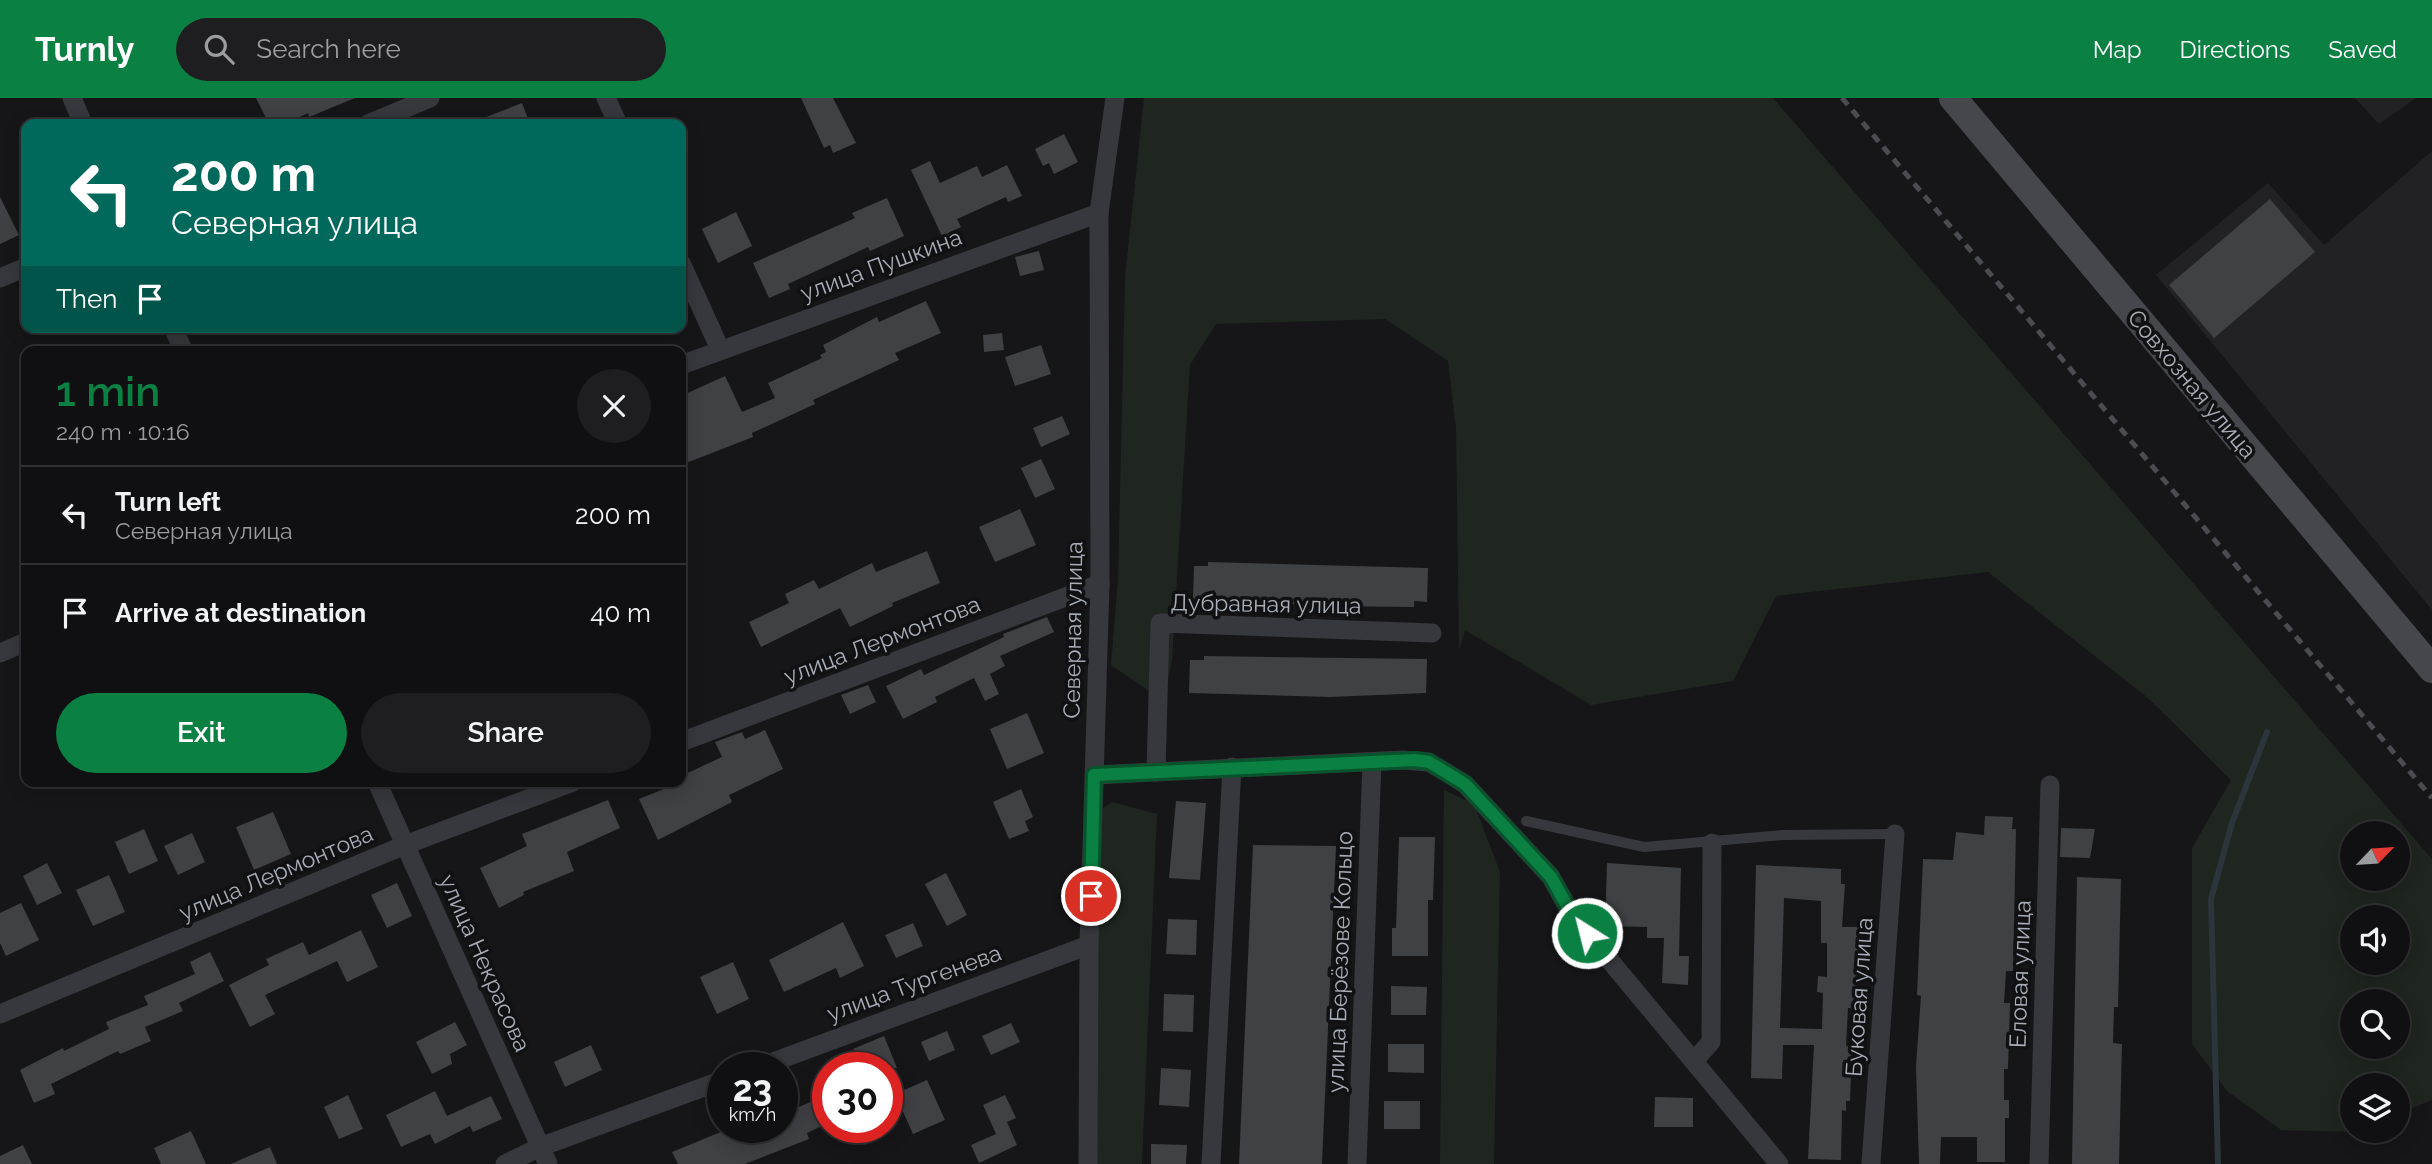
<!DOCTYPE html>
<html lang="en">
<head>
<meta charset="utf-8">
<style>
	body { margin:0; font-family:Raleway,sans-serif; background:#1e1e20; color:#f1f3f6; height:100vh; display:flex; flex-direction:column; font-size:26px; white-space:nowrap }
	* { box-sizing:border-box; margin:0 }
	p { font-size:23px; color:#9c9d9f }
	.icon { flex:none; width:38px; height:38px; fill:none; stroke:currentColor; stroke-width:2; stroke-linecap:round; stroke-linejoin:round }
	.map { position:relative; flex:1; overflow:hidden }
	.panel { position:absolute; left:21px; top:248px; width:665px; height:441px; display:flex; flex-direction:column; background:#101012; border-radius:14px; box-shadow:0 4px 18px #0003,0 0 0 2px #303032 }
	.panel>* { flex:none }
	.banner { position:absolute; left:21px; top:21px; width:665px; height:214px; border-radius:14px; box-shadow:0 4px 18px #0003,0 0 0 2px #303032; background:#00695c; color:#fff; overflow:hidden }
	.needle { width:46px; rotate:65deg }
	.controls { position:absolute; left:2340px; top:723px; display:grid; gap:14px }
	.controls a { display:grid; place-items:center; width:70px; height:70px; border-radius:50%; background:#101012; box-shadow:0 4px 18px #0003,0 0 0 2px #303032; font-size:35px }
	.speed { position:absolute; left:707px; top:954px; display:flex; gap:14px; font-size:35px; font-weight:700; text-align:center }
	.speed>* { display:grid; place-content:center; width:91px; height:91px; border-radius:50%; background:#101012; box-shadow:0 4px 18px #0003,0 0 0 2px #303032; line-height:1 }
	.speed small { font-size:18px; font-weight:400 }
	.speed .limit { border:10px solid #d22; background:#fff; color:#111 }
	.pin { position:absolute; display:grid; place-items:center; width:60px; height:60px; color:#fff; margin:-30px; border:4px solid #fff; border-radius:50%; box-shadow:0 2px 7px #0007 }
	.me { position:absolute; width:77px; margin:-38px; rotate:324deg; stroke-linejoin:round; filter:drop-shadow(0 0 5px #0008) }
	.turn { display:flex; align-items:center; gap:24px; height:147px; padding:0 35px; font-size:32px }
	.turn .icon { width:91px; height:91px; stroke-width:2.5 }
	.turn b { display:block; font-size:49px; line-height:60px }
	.then { display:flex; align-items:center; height:66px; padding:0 35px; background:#0003; gap:14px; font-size:26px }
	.round { display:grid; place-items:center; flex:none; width:74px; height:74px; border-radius:37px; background:#1e1e20 }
	.summary { display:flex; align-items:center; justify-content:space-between; height:119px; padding:0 35px }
	h1 { font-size:42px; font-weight:600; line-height:52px; color:#0b8043 }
	.button { display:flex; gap:14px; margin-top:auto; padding:14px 35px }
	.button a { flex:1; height:80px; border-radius:42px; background:#0b8043; color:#fff; font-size:28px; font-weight:600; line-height:80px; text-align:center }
	.button a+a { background:#1e1e20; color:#f1f3f6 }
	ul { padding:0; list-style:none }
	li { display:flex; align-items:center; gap:21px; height:98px; padding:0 35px; border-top:2px solid #303032 }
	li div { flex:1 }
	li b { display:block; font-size:26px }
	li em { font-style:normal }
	header { display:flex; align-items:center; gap:42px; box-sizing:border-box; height:98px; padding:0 35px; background:#0b8043; color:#fff }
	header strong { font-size:33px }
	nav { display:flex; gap:38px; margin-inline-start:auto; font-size:24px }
	.search { width:490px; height:63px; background:#1e1e20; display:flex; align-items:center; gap:18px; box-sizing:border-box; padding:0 24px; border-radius:38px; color:#9c9d9f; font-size:26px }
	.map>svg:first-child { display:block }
	.built { fill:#222225 }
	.green { fill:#1e261f; fill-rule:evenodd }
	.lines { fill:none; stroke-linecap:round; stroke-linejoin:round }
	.stream { stroke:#2c353c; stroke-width:6 }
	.building { fill:#404145; fill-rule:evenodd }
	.lane { stroke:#37383d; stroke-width:10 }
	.street { stroke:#37383d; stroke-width:19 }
	.secondary { stroke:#45474d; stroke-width:28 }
	.rail { stroke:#4a4c52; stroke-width:5; stroke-dasharray:9 7; stroke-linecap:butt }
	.route-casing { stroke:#07532c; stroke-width:18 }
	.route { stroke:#0b8043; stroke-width:12 }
	.labels { text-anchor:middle; stroke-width:7; stroke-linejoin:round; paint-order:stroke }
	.street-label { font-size:23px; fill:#a8adb8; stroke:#111113 }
</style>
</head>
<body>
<header>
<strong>Turnly</strong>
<div class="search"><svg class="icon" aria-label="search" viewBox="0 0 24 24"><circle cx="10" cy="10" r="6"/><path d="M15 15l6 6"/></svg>Search here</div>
<nav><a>Map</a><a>Directions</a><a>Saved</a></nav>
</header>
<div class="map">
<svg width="2432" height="1066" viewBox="0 0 2432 1066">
	<rect width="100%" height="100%" fill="#161618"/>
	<!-- built -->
	<g class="built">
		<polygon points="2355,0 2416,0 2379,26"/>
		<polygon points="2432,53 2432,512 2156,177 2268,85 2324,147"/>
	</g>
	<!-- green -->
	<g class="green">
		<path d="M 1144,0 L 1773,0 L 2432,761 L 2432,1002 L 2398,1016 L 2398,987 L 2352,987 L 2352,1032 L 2358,1033 L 2354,1034 L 2281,1032 L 2227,993 L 2192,946 L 2192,750 L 2231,682 L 2148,600 L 1988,474 L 1776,498 L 1733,583 L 1591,607 L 1465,532 L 1459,552 L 1456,330 L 1448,263 L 1385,221 L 1216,226 L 1190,267 L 1172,562 L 1164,603 L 1111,567 L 1118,482 L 1125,179 ZM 2352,735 L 2398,735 L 2398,780 L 2352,780 ZM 2352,819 L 2398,819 L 2398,864 L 2352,864 ZM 2352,903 L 2398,903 L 2398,948 L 2352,948 Z"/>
		<polygon points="1444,692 1474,706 1500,774 1494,1066 1440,1066"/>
		<polygon points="1112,704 1157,716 1142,1066 1092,1066 1098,714"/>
	</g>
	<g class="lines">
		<!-- stream -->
		<polyline class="stream" points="2218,1066 2211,801 2232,725 2267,634"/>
	</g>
	<!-- building -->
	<g class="building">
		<polygon points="256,0 355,0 309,19 308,15 285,26 269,26"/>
		<polygon points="801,0 833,0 856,45 833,55 830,47 824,50"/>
		<polygon points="522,5 530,26 471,26 471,25"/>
		<polygon points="1064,36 1078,64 1054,76 1049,65 1043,68 1035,51"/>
		<polygon points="930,63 940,85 977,68 982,79 1007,67 1022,98 1008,104 1006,99 957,121 961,129 942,138 911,72"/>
		<polygon points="0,99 19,137 0,146"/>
		<polygon points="887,100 904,138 870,153 868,149 788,186 790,191 769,200 753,165 855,120 852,115"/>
		<polygon points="2270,101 2315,154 2214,240 2169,187"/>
		<polygon points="736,114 752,148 718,165 702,131"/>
		<polygon points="1039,153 1044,172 1020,178 1015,159"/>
		<polygon points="926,203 941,235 895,255 899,262 813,302 815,306 752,335 753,339 681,367 681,298 725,278 742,314 775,300 768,285 822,260 820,257 826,254 823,247 877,219 879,224"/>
		<polygon points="1002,235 1004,252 984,254 983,237"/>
		<polygon points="1041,247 1051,276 1015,288 1005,259"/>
		<polygon points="1062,318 1070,336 1041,349 1033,330"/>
		<polygon points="1041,361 1055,391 1035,400 1021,370"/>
		<polygon points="1020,411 1036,447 995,464 979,429"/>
		<polygon points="927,453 940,485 892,505 893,508 850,529 840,510 761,549 749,524 789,505 785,496 814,482 819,491 872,465 876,474"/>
		<polygon points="1208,464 1428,470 1427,504 1414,503 1414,509 1332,508 1193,501 1194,468 1208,468"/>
		<polygon points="1047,519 1054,534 1000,558 1005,568 990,576 999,596 985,603 974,580 935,599 937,604 903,621 886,588 921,571 924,577 1004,539 1003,536"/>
		<polygon points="1204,558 1427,561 1426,595 1330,599 1189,595 1190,562 1204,562"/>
		<polygon points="868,587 876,604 850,616 841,597"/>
		<polygon points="1027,615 1044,655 1007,671 990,631"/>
		<polygon points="765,632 783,671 729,697 732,704 658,742 639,701 681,684 681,678 722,659 715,644 742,634 745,641"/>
		<polygon points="1021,691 1033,719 1025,723 1029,733 1009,741 993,704"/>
		<polygon points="608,702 620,730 567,754 574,773 523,794 524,797 499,810 480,770 527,748 522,736"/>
		<polygon points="1176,703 1206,705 1200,782 1169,780"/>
		<polygon points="273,714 291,756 254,772 236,729"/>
		<polygon points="1985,718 2013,719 2012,731 2016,731 2013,873 2006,873 2004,905 2010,905 2008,971 2004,971 2004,1002 2009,1002 2009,1020 2005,1020 2005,1064 1977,1064 1977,1039 1941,1039 1940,1066 1919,1066 1916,968 1921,898 1917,897 1923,761 1953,762 1956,734 1984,737"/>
		<polygon points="2061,730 2095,731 2090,760 2060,759"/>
		<polygon points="144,731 158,763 129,776 115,744"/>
		<polygon points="192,735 205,764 178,777 164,748"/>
		<polygon points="1399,739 1435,739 1433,802 1428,802 1428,858 1392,858 1392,830 1396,830"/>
		<polygon points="1253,747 1336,748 1322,1066 1239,1066"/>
		<polygon points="47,765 62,795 37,807 23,778"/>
		<polygon points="1607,765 1681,770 1679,858 1689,858 1688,887 1662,885 1664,840 1647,840 1647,829 1605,828"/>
		<path d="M 1756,767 L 1841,771 L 1841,786 L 1845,786 L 1842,829 L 1860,829 L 1860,845 L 1865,845 L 1865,860 L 1858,860 L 1856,896 L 1862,896 L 1861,910 L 1848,910 L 1846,948 L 1852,949 L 1850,1003 L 1846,1003 L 1846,1013 L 1842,1012 L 1841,1062 L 1808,1061 L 1814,947 L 1783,947 L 1782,981 L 1751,980 ZM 1784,800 L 1821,803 L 1821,845 L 1827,845 L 1827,879 L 1818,878 L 1817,894 L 1823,895 L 1822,931 L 1780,930 Z"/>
		<polygon points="946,775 967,817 947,828 925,786"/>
		<polygon points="109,777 125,814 93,828 76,792"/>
		<polygon points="2077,779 2121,781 2118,909 2114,909 2113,945 2122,946 2119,1066 2072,1066"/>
		<polygon points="397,785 412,818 387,830 371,797"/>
		<polygon points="21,805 39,842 6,858 0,845 0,815"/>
		<polygon points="1168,821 1197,822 1196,857 1166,856"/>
		<polygon points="843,824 864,868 840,880 836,870 784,894 769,862"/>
		<polygon points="913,825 923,848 896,860 885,837"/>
		<polygon points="361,832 378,869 347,884 337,863 265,897 275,916 250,929 229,887 269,867 266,861 303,844 309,857"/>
		<polygon points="210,854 224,883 179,905 183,913 145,929 151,943 120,956 118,953 51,986 55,996 34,1005 20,972 63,950 64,953 109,931 106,924 148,907 144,898 195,876 190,864"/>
		<polygon points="733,864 749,901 717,916 700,879"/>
		<polygon points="1391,888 1427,889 1426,917 1391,917"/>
		<polygon points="1164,896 1194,897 1193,934 1163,933"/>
		<polygon points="455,924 467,947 450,956 452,966 432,976 416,944"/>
		<polygon points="1011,925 1020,944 991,957 982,938"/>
		<polygon points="947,933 955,952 929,963 921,944"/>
		<polygon points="884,938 897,970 861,970 853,951"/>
		<polygon points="1388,946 1424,946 1424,975 1388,974"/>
		<polygon points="591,947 602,972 565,989 554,964"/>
		<polygon points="1161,970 1191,972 1189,1009 1159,1007"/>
		<polygon points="927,982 945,1022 913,1036 895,996"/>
		<polygon points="828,989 828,1037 824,1027 807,1035 809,1041 745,1066 678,1066 672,1054 733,1029 782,1029 782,1016 813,1003 810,996"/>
		<polygon points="435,993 447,1018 491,998 502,1021 473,1034 470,1028 435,1046 430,1036 401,1049 386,1017"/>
		<polygon points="348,997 363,1031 339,1041 324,1009"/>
		<polygon points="1005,997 1016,1020 1007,1024 1017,1047 979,1065 971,1047 996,1036 983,1007"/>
		<polygon points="1655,999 1693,1000 1693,1029 1654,1029"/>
		<rect x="1384" y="1003" width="36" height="28"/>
		<polygon points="191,1033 206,1066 161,1066 154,1050"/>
		<polygon points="1151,1046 1187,1047 1186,1066 1151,1066"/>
		<polygon points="23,1047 32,1066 0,1066 0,1058"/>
		<polygon points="270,1049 277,1066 231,1066"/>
	</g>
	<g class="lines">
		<!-- lane -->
		<polyline class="lane" points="1526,723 1644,749 1783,737 1895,736"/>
		<!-- street -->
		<g class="street">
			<polyline points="72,0 83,26"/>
			<polyline points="606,0 618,26"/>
			<polyline points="368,26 430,0"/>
			<polyline points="681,165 720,251"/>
			<polyline points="0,180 26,169"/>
			<polyline points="173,229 184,254"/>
			<polyline points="681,267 1099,115"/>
			<polyline points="0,555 26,544"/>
			<polyline points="681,644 1100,486"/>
			<polyline points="1156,674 1160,525 1432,535"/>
			<polyline points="1094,677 1403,662 1429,664 1465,686 1551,779 1572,817 1779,1066"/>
			<polyline points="377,684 548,1066"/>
			<polyline points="0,916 405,747 573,684"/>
			<polyline points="1694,963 1711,944 1712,745"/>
			<polyline points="757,970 1089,847"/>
			<polyline points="505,1066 540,1049 723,982"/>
			<polyline points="1088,1066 1089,847 1100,486 1099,115 1115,0"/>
			<polyline points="1211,1066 1232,669"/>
			<polyline points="1357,1066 1372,664"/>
			<polyline points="1871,1066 1895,736"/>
			<polyline points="2039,1066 2050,687"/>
		</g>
		<!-- secondary -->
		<polyline class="secondary" points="1953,0 2432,571"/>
		<!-- rail -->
		<polyline class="rail" points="1842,0 2432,700"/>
	</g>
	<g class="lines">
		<!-- route casing -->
		<g class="route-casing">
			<polyline id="route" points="1091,798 1094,677 1415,662 1429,664 1465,686 1551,779 1572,817 1587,835"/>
		</g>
		<!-- route -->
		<use href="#route" class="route"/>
	</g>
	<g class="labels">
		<!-- street labels -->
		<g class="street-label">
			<text transform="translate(881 167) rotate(-20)" y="8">улица Пушкина</text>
			<text transform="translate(2192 286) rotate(50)" y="8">Совхозная улица</text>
			<text transform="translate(1266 506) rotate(1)" y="8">Дубравная улица</text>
			<text transform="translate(1073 532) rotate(-89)" y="8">Северная улица</text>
			<text transform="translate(882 542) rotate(-21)" y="8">улица Лермонтова</text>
			<text transform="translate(276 775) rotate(-23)" y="8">улица Лермонтова</text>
			<text transform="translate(1340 864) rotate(-88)" y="8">улица Берёзове Кольцо</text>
			<text transform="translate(485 865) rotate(66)" y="8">улица Некрасова</text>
			<text transform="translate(2020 876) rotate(-88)" y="8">Еловая улица</text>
			<text transform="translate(914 885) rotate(-20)" y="8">улица Тургенева</text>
			<text transform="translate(1859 899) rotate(-86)" y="8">Буковая улица</text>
		</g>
	</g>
</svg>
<div class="controls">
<a><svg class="needle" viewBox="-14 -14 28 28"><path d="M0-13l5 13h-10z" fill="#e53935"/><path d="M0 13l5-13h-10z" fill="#9c9d9f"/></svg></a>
<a><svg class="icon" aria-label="sound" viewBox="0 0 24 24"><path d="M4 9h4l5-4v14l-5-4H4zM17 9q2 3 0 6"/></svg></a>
<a><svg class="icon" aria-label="search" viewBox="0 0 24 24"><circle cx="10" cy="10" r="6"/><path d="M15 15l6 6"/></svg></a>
<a><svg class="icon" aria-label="layers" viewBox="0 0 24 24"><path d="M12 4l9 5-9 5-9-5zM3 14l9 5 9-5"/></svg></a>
</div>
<div class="speed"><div>23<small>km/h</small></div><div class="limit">30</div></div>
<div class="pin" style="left:1091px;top:798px;background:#d93025"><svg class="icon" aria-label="arrive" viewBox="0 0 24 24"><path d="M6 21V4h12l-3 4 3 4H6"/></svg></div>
<svg class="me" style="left:1587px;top:835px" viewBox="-20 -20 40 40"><circle r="17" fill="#0b8043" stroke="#fff" stroke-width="3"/><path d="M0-11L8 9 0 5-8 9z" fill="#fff"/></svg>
<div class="banner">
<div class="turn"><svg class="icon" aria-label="left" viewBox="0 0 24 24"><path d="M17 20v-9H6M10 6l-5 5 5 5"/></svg><div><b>200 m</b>Северная улица</div></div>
<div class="then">Then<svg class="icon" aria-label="arrive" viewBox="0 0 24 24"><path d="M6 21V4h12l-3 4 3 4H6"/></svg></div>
</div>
<section class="panel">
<div class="summary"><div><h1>1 min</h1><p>240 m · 10:16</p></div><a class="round"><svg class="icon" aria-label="close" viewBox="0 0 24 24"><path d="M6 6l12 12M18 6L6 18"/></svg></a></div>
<ul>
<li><svg class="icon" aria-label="left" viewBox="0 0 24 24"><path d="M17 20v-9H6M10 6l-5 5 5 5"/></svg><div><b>Turn left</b><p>Северная улица</p></div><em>200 m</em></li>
<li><svg class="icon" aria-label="arrive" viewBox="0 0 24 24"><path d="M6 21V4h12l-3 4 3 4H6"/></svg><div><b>Arrive at destination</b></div><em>40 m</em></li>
</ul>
<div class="button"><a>Exit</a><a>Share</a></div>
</section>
</div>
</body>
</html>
